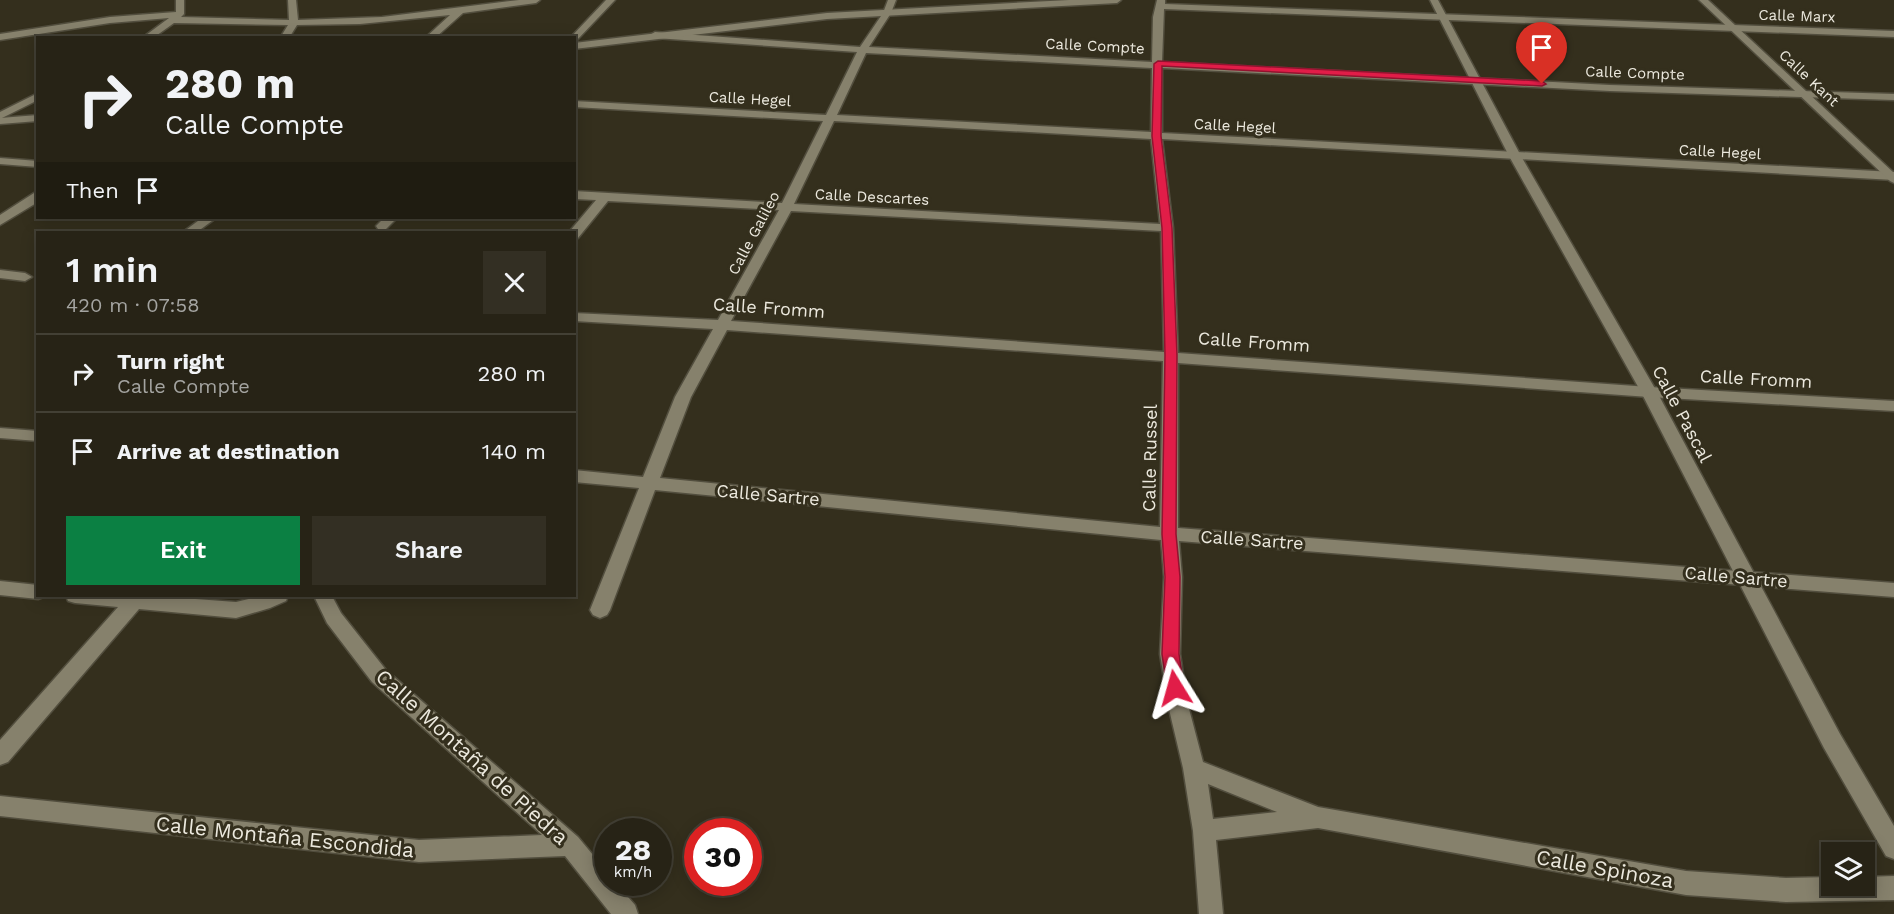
<!DOCTYPE html>
<html lang="en">
<head>
<meta charset="utf-8">
<style>
	body { margin:0; font-family:"Work Sans",sans-serif; background:#332f23; color:#f1f3f6; height:100vh; display:flex; flex-direction:column; font-size:22px; white-space:nowrap }
	* { box-sizing:border-box; margin:0 }
	p { font-size:20px; color:#a4a4a1 }
	.icon { flex:none; width:33px; height:33px; fill:none; stroke:currentColor; stroke-width:2; stroke-linecap:round; stroke-linejoin:round }
	.map { position:relative; flex:1; overflow:hidden }
	.sheet { position:absolute; left:36px; top:231px; width:540px; height:366px; display:flex; flex-direction:column; background:#272316; border-radius:0px; box-shadow:0 3px 15px #0003,0 0 0 2px #434035 }
	.sheet>* { flex:none }
	.top-card { position:absolute; left:36px; top:36px; width:540px; height:183px; border-radius:0px; box-shadow:0 3px 15px #0003,0 0 0 2px #434035; background:#272316; color:#f1f3f6; overflow:hidden }
	.fabs { position:absolute; left:1821px; top:842px; display:grid; gap:12px }
	.fabs a { display:grid; place-items:center; width:54px; height:54px; border-radius:0px; background:#272316; box-shadow:0 3px 15px #0003,0 0 0 2px #434035; font-size:30px }
	.speed { position:absolute; left:594px; top:818px; display:flex; gap:12px; font-size:30px; font-weight:700; text-align:center }
	.speed>* { display:grid; place-content:center; width:78px; height:78px; border-radius:50%; background:#272316; box-shadow:0 3px 15px #0003,0 0 0 2px #434035; line-height:1 }
	.speed small { font-size:15px; font-weight:400 }
	.speed .limit { border:9px solid #d22; background:#fff; color:#111 }
	.pin { position:absolute; display:grid; place-items:center; width:51px; height:51px; color:#fff; margin:-62px -26px; border-radius:50% 50% 50% 0; rotate:-45deg; box-shadow:0 0 6px #0007 }
	.pin .icon { rotate:45deg }
	.me { position:absolute; width:66px; margin:-33px; rotate:352deg; stroke-linejoin:round; filter:drop-shadow(0 0 4px #0008) }
	.turn { display:flex; align-items:center; gap:21px; height:126px; padding:0 30px; font-size:27px }
	.turn .icon { width:78px; height:78px; stroke-width:2.5 }
	.turn b { display:block; font-size:42px; line-height:51px }
	.then { display:flex; align-items:center; height:57px; padding:0 30px; background:#0003; gap:12px; font-size:22px }
	.round { display:grid; place-items:center; flex:none; width:63px; height:63px; border-radius:0px; background:#332f23 }
	.overview { display:flex; align-items:center; justify-content:space-between; height:102px; padding:0 30px }
	h1 { font-size:36px; font-weight:600; line-height:45px }
	.cta { display:flex; gap:12px; margin-top:auto; padding:12px 30px }
	.cta a { flex:1; height:69px; border-radius:0px; background:#0b8043; color:#fff; font-size:24px; font-weight:600; line-height:69px; text-align:center }
	.cta a+a { background:#332f23; color:#f1f3f6 }
	ul { padding:0; list-style:none }
	li { display:flex; align-items:center; gap:18px; height:78px; padding:0 30px; border-top:2px solid #434035 }
	li div { flex:1 }
	li b { display:block; font-size:22px }
	li em { font-style:normal }
	.map>svg:first-child { display:block }
	.lines { fill:none; stroke-linecap:round; stroke-linejoin:round }
	.minor-casing { stroke:#524e3e; stroke-width:3 }
	.tertiary-casing { stroke:#524e3e; stroke-width:3 }
	.minor { fill:#86816c; fill-rule:evenodd }
	.tertiary { fill:#86816c; fill-rule:evenodd }
	.route { fill:#e11d48; stroke:#92132f; stroke-width:1.5 }
	.labels { text-anchor:middle; stroke-width:6; stroke-linejoin:round; paint-order:stroke }
	.far-street-label { font-size:15px; fill:#ece9de; stroke:#342f1d }
	.street-label { font-size:18px; fill:#ece9de; stroke:#342f1d }
	.near-street-label { font-size:21px; fill:#ece9de; stroke:#342f1d }
</style>
</head>
<body>
<div class="map">
<svg width="1894" height="914" viewBox="0 0 1894 914">
	<rect width="100%" height="100%" fill="#342f1d"/>
	<g class="lines">
		<!-- minor casing -->
		<g class="minor-casing">
			<g id="minor">
				<polygon points="176,0 184,0 184,14 181,17 289,20 288,0 296,0 298,20 382,17 519,0 540,0 536,3 463,13 435,38 425,38 450,15 360,24 297,25 289,38 280,38 288,25 174,23 153,38 142,38 169,18 110,23 0,40 0,34 110,17 176,12"/>
				<polygon points="606,0 615,0 577,40 570,38"/>
				<path d="M 888,0 L 896,0 L 891,13 L 869,47 L 1152,62 L 1153,17 L 1157,0 L 1165,0 L 1165,4 L 1894,31 L 1894,37 L 1164,9 L 1162,62 L 1610,85 L 1894,94 L 1894,100 L 1610,91 L 1162,68 L 1162,133 L 1894,172 L 1894,180 L 1162,139 L 1173,228 L 1178,353 L 1649,387 L 1894,401 L 1894,411 L 1649,397 L 1178,363 L 1178,528 L 1894,583 L 1894,597 L 1179,541 L 1182,577 L 1180,654 L 1188,705 L 1203,762 L 1318,807 L 1686,871 L 1786,878 L 1832,877 L 1832,885 L 1864,885 L 1864,877 L 1894,876 L 1894,900 L 1786,902 L 1686,895 L 1318,828 L 1216,840 L 1223,914 L 1199,914 L 1193,831 L 1183,768 L 1168,705 L 1160,654 L 1164,577 L 1161,540 L 655,490 L 610,610 L 607,615 L 600,618 L 593,615 L 590,610 L 639,488 L 574,482 L 574,470 L 643,477 L 675,397 L 713,329 L 574,321 L 574,313 L 718,320 L 779,210 L 608,201 L 578,238 L 574,239 L 574,232 L 569,232 L 596,200 L 574,199 L 574,191 L 782,203 L 823,121 L 574,107 L 574,101 L 826,115 L 857,52 L 655,38 L 650,35 L 655,32 L 860,47 L 883,13 ZM 866,53 L 1152,68 L 1151,132 L 837,115 ZM 834,121 L 1151,139 L 1160,224 L 794,204 ZM 791,211 L 1161,231 L 1164,352 L 731,321 ZM 727,330 L 1163,361 L 1160,527 L 660,478 L 691,397 ZM 1208,784 L 1277,812 L 1213,819 Z"/>
				<polygon points="38,93 38,100 0,119 0,112"/>
				<polygon points="0,158 38,161 38,167 0,164"/>
				<polygon points="34,193 38,193 38,202 0,225 0,215"/>
				<polygon points="202,218 216,218 197,232 183,232"/>
				<polygon points="384,218 397,218 386,229 378,229 376,226"/>
				<polygon points="0,270 25,273 32,277 25,281 0,278"/>
				<polygon points="0,428 38,431 38,441 0,438"/>
				<polygon points="0,581 38,585 38,596 46,596 38,599 0,595"/>
				<polygon points="66,596 155,596 236,602 261,596 288,596 286,601 270,608 236,618 139,609 8,762 0,765 0,740 118,607 75,603 68,601"/>
				<polygon points="314,596 332,596 341,613 386,670 578,837 608,873 608,882 615,882 635,905 638,914 611,914 565,856 419,862 0,816 0,796 419,840 542,835 372,682 327,623"/>
			</g>
		</g>
		<!-- tertiary casing -->
		<g class="tertiary-casing">
			<g id="tertiary">
				<polygon points="1069,0 1121,0 1117,3 827,19 574,49 574,43 827,13"/>
				<polygon points="1430,0 1438,0 1521,156 1657,392 1840,734 1894,826 1894,859 1886,856 1824,748 1641,392 1509,156"/>
				<polygon points="1699,0 1708,0 1894,173 1894,183 1890,181"/>
				<polygon points="38,115 38,121 0,124 0,118"/>
			</g>
		</g>
		<!-- minor -->
		<use href="#minor" class="minor"/>
		<!-- tertiary -->
		<use href="#tertiary" class="tertiary"/>
	</g>
	<!-- route -->
	<polygon class="route" points="1158,61 1542,81 1546,84 1542,86 1162,66 1161,136 1172,228 1177,355 1176,534 1180,577 1179,654 1184,688 1181,693 1175,695 1169,693 1167,688 1162,654 1165,577 1162,534 1165,355 1162,228 1152,136 1154,64"/>
	<g class="labels">
		<!-- far-street labels -->
		<g class="far-street-label">
			<text transform="translate(1797 16) rotate(2)" y="5">Calle Marx</text>
			<text transform="translate(1095 46) rotate(3)" y="5">Calle Compte</text>
			<text transform="translate(1635 73) rotate(2)" y="5">Calle Compte</text>
			<text transform="translate(1809 78) rotate(43)" y="5">Calle Kant</text>
			<text transform="translate(750 99) rotate(3)" y="5">Calle Hegel</text>
			<text transform="translate(1235 126) rotate(3)" y="5">Calle Hegel</text>
			<text transform="translate(1720 152) rotate(3)" y="5">Calle Hegel</text>
			<text transform="translate(872 197) rotate(3)" y="5">Calle Descartes</text>
			<text transform="translate(754 233) rotate(-62)" y="5">Calle Galileo</text>
		</g>
		<!-- street labels -->
		<g class="street-label">
			<text transform="translate(769 308) rotate(4)" y="6">Calle Fromm</text>
			<text transform="translate(1254 342) rotate(4)" y="6">Calle Fromm</text>
			<text transform="translate(1756 379) rotate(3)" y="6">Calle Fromm</text>
			<text transform="translate(1682 414) rotate(62)" y="6">Calle Pascal</text>
			<text transform="translate(1150 458) rotate(-89)" y="6">Calle Russel</text>
			<text transform="translate(768 495) rotate(5)" y="6">Calle Sartre</text>
			<text transform="translate(1252 540) rotate(4)" y="6">Calle Sartre</text>
			<text transform="translate(1736 577) rotate(5)" y="6">Calle Sartre</text>
		</g>
		<!-- near-street labels -->
		<g class="near-street-label">
			<text transform="translate(472 757) rotate(42)" y="7">Calle Montaña de Piedra</text>
			<text transform="translate(285 837) rotate(6)" y="7">Calle Montaña Escondida</text>
			<text transform="translate(1605 869) rotate(10)" y="7">Calle Spinoza</text>
		</g>
	</g>
</svg>
<div class="fabs">
<a><svg class="icon" aria-label="layers" viewBox="0 0 24 24"><path d="M12 4l9 5-9 5-9-5zM3 14l9 5 9-5"/></svg></a>
</div>
<div class="speed"><div>28<small>km/h</small></div><div class="limit">30</div></div>
<div class="pin" style="left:1542px;top:84px;background:#d93025"><svg class="icon" aria-label="arrive" viewBox="0 0 24 24"><path d="M6 21V4h12l-3 4 3 4H6"/></svg></div>
<svg class="me" style="left:1175px;top:688px" viewBox="-20 -20 40 40"><path d="M0-17L14 15 0 8-14 15z" fill="#e11d48" stroke="#fff" stroke-width="4"/></svg>
<div class="top-card">
<div class="turn"><svg class="icon" aria-label="right" viewBox="0 0 24 24"><path d="M7 20v-9h11M14 6l5 5-5 5"/></svg><div><b>280 m</b>Calle Compte</div></div>
<div class="then">Then<svg class="icon" aria-label="arrive" viewBox="0 0 24 24"><path d="M6 21V4h12l-3 4 3 4H6"/></svg></div>
</div>
<section class="sheet">
<div class="overview"><div><h1>1 min</h1><p>420 m · 07:58</p></div><a class="round"><svg class="icon" aria-label="close" viewBox="0 0 24 24"><path d="M6 6l12 12M18 6L6 18"/></svg></a></div>
<ul>
<li><svg class="icon" aria-label="right" viewBox="0 0 24 24"><path d="M7 20v-9h11M14 6l5 5-5 5"/></svg><div><b>Turn right</b><p>Calle Compte</p></div><em>280 m</em></li>
<li><svg class="icon" aria-label="arrive" viewBox="0 0 24 24"><path d="M6 21V4h12l-3 4 3 4H6"/></svg><div><b>Arrive at destination</b></div><em>140 m</em></li>
</ul>
<div class="cta"><a>Exit</a><a>Share</a></div>
</section>
</div>
</body>
</html>
